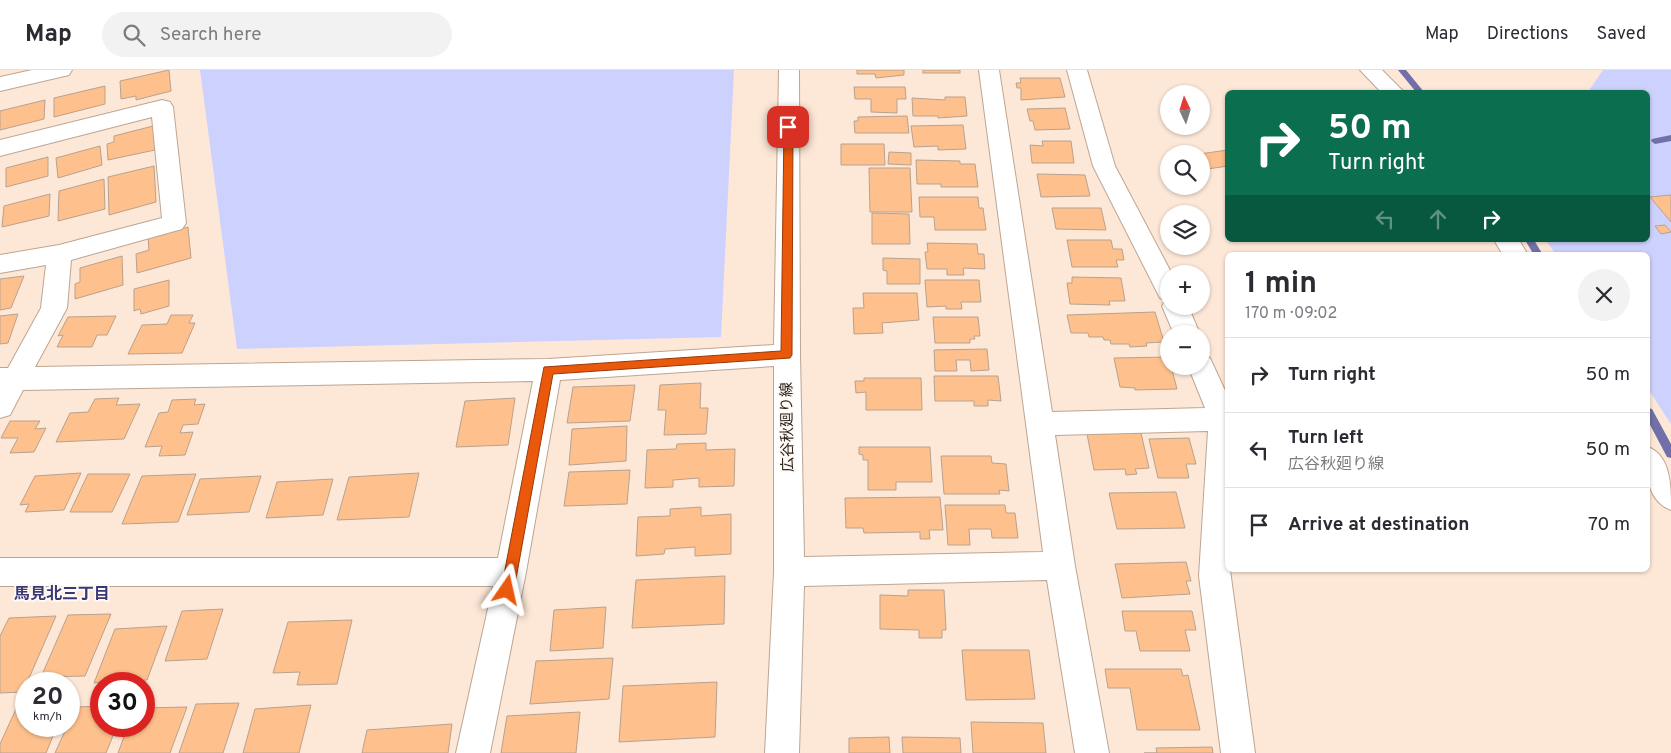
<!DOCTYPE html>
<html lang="en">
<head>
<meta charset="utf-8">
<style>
	body { margin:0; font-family:Overpass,"Noto Sans JP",sans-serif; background:#f2f2f3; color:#2b2b33; height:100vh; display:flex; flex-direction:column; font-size:19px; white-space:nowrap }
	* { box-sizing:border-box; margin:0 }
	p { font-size:16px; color:#7c7c81 }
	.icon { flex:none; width:28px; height:28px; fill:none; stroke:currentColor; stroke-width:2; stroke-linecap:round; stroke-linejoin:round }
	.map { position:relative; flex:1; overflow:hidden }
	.details { position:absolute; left:1225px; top:182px; width:425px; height:320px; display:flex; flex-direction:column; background:#fff; border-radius:8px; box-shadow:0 1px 4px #0004 }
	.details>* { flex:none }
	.hud { position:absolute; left:1225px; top:20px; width:425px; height:152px; border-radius:8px; box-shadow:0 1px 4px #0004; background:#0b6e4f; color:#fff; overflow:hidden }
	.needle { width:32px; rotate:356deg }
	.tools { position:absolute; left:1160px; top:15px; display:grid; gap:10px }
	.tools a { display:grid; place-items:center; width:50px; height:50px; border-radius:50%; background:#fff; box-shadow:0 1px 4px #0004; font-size:25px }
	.speed { position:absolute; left:15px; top:602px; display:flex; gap:10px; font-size:25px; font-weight:700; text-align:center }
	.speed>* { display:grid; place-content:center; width:65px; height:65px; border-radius:50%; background:#fff; box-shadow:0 1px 4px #0004; line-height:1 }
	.speed small { font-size:12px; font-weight:400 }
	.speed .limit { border:8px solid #d22; background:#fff; color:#111 }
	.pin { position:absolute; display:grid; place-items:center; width:42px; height:42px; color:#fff; margin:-21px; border-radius:10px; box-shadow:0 2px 8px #0006 }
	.me { position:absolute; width:55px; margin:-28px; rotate:11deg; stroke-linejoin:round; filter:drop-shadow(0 0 4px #0008) }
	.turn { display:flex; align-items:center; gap:18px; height:105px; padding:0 20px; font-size:22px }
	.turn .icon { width:65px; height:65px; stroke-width:2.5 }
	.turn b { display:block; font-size:35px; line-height:42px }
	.lanes { display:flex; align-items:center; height:48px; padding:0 20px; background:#0003; justify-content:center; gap:25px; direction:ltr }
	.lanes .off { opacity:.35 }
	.round { display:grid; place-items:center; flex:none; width:52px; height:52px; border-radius:26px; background:#f2f2f3 }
	.summary { display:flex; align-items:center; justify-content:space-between; height:85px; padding:0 20px }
	h1 { font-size:30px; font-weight:700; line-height:38px }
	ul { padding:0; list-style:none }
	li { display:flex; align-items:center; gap:15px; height:75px; padding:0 20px; border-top:1px solid #e1e1e2 }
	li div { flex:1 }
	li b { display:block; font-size:19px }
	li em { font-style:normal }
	header { display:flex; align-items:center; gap:30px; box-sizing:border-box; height:70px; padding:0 25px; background:#fff; border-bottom:1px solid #e1e1e2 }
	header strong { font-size:24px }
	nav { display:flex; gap:28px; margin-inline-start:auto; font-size:18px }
	.search { width:350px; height:45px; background:#f2f2f3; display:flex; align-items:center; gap:12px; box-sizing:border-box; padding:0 18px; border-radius:28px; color:#7c7c81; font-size:19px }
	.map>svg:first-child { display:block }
	.green { fill:#cdd1fd }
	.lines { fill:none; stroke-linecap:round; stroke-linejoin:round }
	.stream { fill:#7170a8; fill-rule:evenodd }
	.building { fill:#fec18d; stroke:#b9a18e }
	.minor-casing { stroke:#bda592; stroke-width:2 }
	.minor { fill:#fff; fill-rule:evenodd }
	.route { fill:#ea580c; stroke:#983908 }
	.labels { text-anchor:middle; stroke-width:4; stroke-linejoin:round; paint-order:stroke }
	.street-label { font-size:15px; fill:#2b221a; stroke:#fef9f5 }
	.neighbourhood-label { font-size:16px; font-weight:bold; fill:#3a3975; stroke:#fef9f5 }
</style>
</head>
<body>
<header>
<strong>Map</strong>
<div class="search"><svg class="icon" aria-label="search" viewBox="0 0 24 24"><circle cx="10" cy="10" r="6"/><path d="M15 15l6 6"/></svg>Search here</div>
<nav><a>Map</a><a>Directions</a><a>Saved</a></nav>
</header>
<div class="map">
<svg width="1671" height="683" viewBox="0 0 1671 683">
	<rect width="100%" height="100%" fill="#fde8d8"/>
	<!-- green -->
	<g class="green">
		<polygon points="200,0 734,0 721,267 237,279"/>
		<polygon points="1603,0 1671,0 1671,354 1648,319 1648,185 1556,185 1546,170 1648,170 1648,22 1588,22"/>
	</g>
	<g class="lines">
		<!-- stream -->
		<g class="stream">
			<polygon points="1398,0 1406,0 1424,22 1416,22"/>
			<polygon points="1671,65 1671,71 1655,74 1651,71 1652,69"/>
			<polygon points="1525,170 1534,170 1543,185 1534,185"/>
			<polygon points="1648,338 1652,339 1671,374 1671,388 1667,387 1648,351"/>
		</g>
	</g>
	<!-- building -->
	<g class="building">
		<polygon points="169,0 171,21 136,30 136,26 121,29 120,11"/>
		<polygon points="857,0 904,0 904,5 876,8 875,4 857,4"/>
		<rect x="923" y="0" width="37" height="3"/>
		<polygon points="1020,8 1060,8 1065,27 1021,30 1021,18 1017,18 1016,13 1021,13"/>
		<polygon points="105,16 105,34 54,47 54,28"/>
		<polygon points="854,17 905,17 906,29 897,29 897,43 871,42 871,29 855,29"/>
		<polygon points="945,27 965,27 967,46 938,48 938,46 913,46 912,28 945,30"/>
		<polygon points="45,30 44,49 0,60 0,41"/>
		<polygon points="1065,38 1070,59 1035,60 1033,51 1030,51 1027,39"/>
		<polygon points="907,46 909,63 855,63 854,51 858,51 858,47"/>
		<polygon points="963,55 966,79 938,80 938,76 914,77 911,56"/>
		<polygon points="153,56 155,80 108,90 107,74 114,72 114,66"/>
		<polygon points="1042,71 1071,71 1074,93 1032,93 1030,75 1043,76"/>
		<polygon points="841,74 884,74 885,95 841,95"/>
		<polygon points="100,76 102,95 58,108 56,88"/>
		<polygon points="1228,80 1228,96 1201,100 1201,84 1199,84"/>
		<polygon points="889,82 911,83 911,95 888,94"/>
		<polygon points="48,87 48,106 6,117 6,98"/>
		<polygon points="916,90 960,91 960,94 975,94 978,117 941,117 941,114 917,114"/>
		<polygon points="154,96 156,132 109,145 108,107"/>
		<polygon points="869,98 910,98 912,142 870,142"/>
		<polygon points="1037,104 1085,105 1090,126 1041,127"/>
		<polygon points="104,109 105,139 58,151 59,121"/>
		<polygon points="50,124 49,146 2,157 4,136"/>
		<polygon points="1671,125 1671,152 1650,127"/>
		<polygon points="919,127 978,127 979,138 983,138 986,160 935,160 934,147 920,147"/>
		<polygon points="1052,138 1101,138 1106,160 1056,159"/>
		<polygon points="872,143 909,144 910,174 872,174"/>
		<polygon points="1665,155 1671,162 1661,164 1655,156"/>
		<polygon points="188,157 191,188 137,203 136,184 149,180 148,168"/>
		<polygon points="1067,170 1111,170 1113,179 1122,179 1124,190 1116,190 1118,197 1072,197"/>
		<polygon points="927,173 977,174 978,184 984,184 985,199 963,198 964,205 947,205 947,199 927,199 925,182 928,182"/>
		<polygon points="122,186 123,215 75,229 75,214 80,212 80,198"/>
		<polygon points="883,188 920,189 920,214 887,214 887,201 883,200"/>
		<polygon points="24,206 11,238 0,240 0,209"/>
		<polygon points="1072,207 1121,208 1125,231 1109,231 1110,235 1070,234 1067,213 1072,213"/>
		<polygon points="169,210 169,236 141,244 140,239 134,241 134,219"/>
		<polygon points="925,210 979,210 981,232 961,232 962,239 946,239 946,236 927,237"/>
		<polygon points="863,223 917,223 919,250 882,253 883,263 854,264 853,238 864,238"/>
		<polygon points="1155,242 1164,272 1146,273 1147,276 1130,277 1129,274 1111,274 1110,270 1104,270 1103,267 1089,267 1088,263 1071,263 1067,245"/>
		<polygon points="18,244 8,273 0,274 0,246"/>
		<polygon points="171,245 193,245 189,253 195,253 182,283 128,284 142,255 167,254"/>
		<polygon points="116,246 107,265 97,265 92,277 57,277 63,265 58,266 68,247"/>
		<polygon points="933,247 978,247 980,266 974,266 975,269 970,269 970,273 935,273"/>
		<polygon points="987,279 989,300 971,301 970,290 956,290 957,301 935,301 934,280"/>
		<polygon points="1168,287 1169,296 1171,296 1177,319 1135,320 1135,318 1120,317 1114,288"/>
		<polygon points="934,306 998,306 1001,331 988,330 988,336 974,336 974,331 935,331"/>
		<polygon points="864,308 921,308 922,340 866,340 866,322 856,323 855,311 864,311"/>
		<polygon points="701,313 700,338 708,338 706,364 664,365 666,340 658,340 660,315"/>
		<polygon points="635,315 630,351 567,353 573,317"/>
		<polygon points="119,328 116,335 140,334 124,369 56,372 70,343 88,342 95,329"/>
		<polygon points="515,328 508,375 456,377 465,331"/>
		<polygon points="196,329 194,335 205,334 198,354 183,355 180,363 193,362 185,385 159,386 162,376 145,377 159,343 168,342 172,330"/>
		<polygon points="10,351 40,351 35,359 46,358 34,382 10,383 18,368 1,368"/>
		<polygon points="627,356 626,391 569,395 572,359"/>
		<polygon points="1141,363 1149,398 1135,399 1137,404 1126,405 1125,399 1094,400 1087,364"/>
		<polygon points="1189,368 1196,394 1186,394 1189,408 1158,408 1149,369"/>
		<polygon points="706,373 706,380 735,379 734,416 699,417 699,408 673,410 673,417 645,418 647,380 676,379 677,374"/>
		<polygon points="859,377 930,377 932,412 896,412 896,420 868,420 868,390 863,390 863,385 859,384"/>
		<polygon points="941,386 991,386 992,393 1006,394 1009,421 999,420 1000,424 944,424"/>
		<polygon points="630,400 627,434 564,436 569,402"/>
		<polygon points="81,403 64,440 25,442 29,434 20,435 35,406"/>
		<polygon points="419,403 409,447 337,450 349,407"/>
		<polygon points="88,404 130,404 112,442 70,442"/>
		<polygon points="196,404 178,452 122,454 142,406"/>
		<polygon points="261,406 249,442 187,445 200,409"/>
		<polygon points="333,409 323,445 266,448 277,412"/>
		<polygon points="1176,422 1185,458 1117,459 1109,423"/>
		<polygon points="940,427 943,460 929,460 930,469 920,469 920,462 864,463 863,458 846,458 845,428"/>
		<polygon points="945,435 1005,435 1006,443 1015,443 1018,468 992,468 991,459 969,459 970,475 948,475"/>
		<polygon points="701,437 701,446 731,444 731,484 695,486 695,477 665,479 664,484 636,486 638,447 670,446 670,439"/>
		<polygon points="1186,492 1191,511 1186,511 1190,524 1122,528 1115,494"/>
		<polygon points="725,506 724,554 632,558 636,510"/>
		<polygon points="908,520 944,520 946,560 942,560 942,568 919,568 919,560 880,559 880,525 908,526"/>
		<polygon points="606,537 603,578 550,581 554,540"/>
		<polygon points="223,539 207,589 165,591 182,541"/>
		<polygon points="1122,541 1192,541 1196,560 1185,560 1190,581 1140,581 1136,561 1125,561"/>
		<polygon points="111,544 85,606 41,607 68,545"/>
		<polygon points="56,546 23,622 0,623 0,566 9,548"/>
		<polygon points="352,550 337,614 297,615 300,602 273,603 288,552"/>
		<polygon points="167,556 147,610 94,613 115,559"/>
		<polygon points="962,580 1029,580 1035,629 966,630"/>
		<polygon points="613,588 609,629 530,634 536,591"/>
		<polygon points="1105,599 1181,599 1183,606 1188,605 1200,660 1137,660 1130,618 1108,618"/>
		<polygon points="717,612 715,667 619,672 623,616"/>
		<polygon points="239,633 223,683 179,683 196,634"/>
		<polygon points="311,635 299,683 243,683 255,639"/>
		<polygon points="101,636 101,656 117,656 106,683 55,683 76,637"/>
		<polygon points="17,637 26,637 26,656 57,656 46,683 0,683 0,674"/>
		<polygon points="187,637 170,683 118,683 128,656 144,656 144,638"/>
		<polygon points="580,642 576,683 501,683 507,646"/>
		<polygon points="971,652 1043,653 1046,683 973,683"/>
		<polygon points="452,654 448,683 362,683 367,660"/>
		<polygon points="889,667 890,683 849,683 849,668"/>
		<polygon points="902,667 960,668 961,683 903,683"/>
		<polygon points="1212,677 1213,683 1144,683 1157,683 1156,678"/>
	</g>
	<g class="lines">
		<!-- minor casing -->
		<g class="minor-casing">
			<g id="minor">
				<polygon points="32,0 72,0 69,5 0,21 0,7"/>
				<polygon points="779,0 799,0 800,285 804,487 1043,482 979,0 999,0 1052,342 1205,338 1188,296 1201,296 1201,285 1210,288 1228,327 1228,500 1230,500 1255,683 1221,683 1199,506 1208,361 1055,365 1075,496 1109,683 1075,683 1047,510 804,516 799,683 765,683 774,502 774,296 560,310 526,502 490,683 456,683 493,516 0,516 0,488 498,488 533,311 23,320 10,345 0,348 0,298 8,298 41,238 46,195 0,203 0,185 59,175 162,148 152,47 0,86 0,70 162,30 170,32 173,37 186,153 182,159 71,190 67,238 35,297 548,289 774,275"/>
				<polygon points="1067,0 1087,0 1115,96 1172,204 1169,204 1169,236 1188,236 1200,264 1174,264 1162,236 1166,230 1160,228 1093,96"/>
				<polygon points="1360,0 1382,0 1404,22 1381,22"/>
				<polygon points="1494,170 1519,170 1528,185 1503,185"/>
				<path d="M 1648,377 C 1671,386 1671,416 1671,440 C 1646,431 1645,400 1648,377 Z"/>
			</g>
		</g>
		<!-- minor -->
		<use href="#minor" class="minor"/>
	</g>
	<!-- route -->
	<polygon class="route" points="788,54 793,57 792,285 790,288 553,304 514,520 512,525 507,526 503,525 501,520 544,297 781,281 784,57"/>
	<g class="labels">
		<!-- street labels -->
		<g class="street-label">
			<text transform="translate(787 357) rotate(-91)" y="5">広谷秋廻り線</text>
		</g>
		<!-- neighbourhood labels -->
		<g class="neighbourhood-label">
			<text x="62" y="529">馬見北三丁目</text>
		</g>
	</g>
</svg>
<div class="tools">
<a><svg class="needle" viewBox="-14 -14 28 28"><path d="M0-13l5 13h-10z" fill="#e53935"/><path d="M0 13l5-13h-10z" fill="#7c7c81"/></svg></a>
<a><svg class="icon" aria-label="search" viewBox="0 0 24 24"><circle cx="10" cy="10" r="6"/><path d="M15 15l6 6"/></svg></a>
<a><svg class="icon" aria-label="layers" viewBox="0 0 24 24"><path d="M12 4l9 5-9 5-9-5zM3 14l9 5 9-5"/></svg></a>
<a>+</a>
<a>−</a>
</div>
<div class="speed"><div>20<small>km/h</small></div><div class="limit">30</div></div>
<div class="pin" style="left:788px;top:57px;background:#d93025"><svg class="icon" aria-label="arrive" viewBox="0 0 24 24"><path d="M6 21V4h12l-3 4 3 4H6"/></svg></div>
<svg class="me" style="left:507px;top:520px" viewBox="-20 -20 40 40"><path d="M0-17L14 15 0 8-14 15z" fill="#ea580c" stroke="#fff" stroke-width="4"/></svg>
<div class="hud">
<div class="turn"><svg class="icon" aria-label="right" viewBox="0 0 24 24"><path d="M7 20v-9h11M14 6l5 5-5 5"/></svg><div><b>50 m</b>Turn right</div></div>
<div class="lanes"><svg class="icon off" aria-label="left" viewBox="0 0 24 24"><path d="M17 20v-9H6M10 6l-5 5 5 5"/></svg><svg class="icon off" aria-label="ahead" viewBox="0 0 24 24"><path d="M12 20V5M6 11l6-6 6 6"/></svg><svg class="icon" aria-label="right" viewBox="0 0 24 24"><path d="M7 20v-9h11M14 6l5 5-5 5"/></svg></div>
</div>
<section class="details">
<div class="summary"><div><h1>1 min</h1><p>170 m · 09:02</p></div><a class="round"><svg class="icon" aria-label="close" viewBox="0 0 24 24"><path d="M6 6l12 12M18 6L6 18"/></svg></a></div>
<ul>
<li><svg class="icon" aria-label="right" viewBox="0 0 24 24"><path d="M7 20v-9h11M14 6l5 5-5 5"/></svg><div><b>Turn right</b></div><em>50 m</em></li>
<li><svg class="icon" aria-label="left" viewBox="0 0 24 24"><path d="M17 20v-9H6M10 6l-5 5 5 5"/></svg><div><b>Turn left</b><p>広谷秋廻り線</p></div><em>50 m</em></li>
<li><svg class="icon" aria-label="arrive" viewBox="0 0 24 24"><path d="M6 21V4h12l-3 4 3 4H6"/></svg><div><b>Arrive at destination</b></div><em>70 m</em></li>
</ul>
</section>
</div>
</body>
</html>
